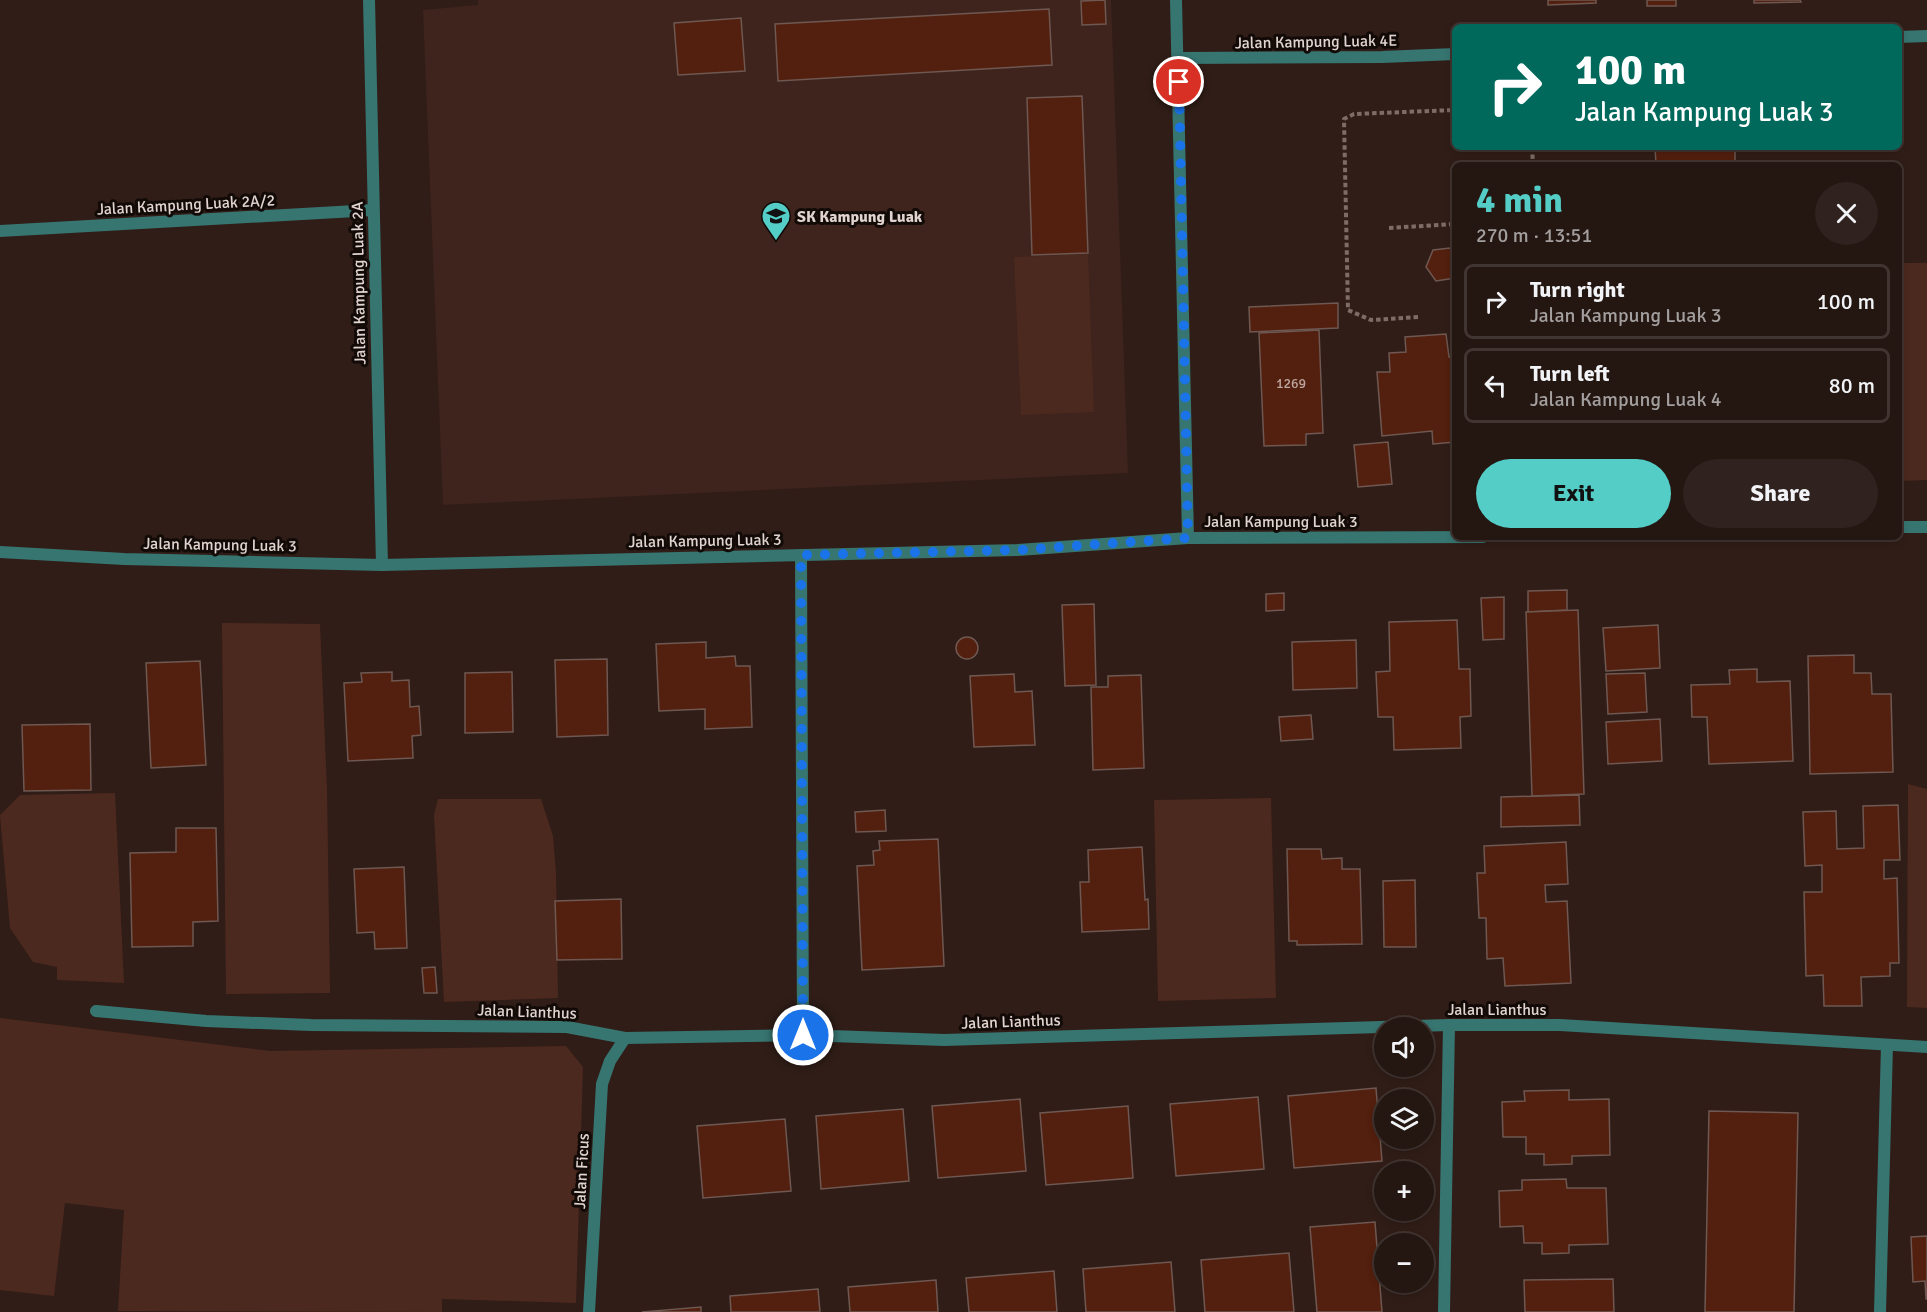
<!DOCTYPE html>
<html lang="en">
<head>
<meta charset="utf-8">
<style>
	body { margin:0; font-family:Signika,sans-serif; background:#30231f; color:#f1f3f6; height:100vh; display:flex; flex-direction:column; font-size:22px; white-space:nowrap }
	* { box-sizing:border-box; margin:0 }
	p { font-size:20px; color:#a39f9f }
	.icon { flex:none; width:33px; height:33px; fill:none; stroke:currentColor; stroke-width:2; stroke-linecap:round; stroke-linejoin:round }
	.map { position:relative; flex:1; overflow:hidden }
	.sheet { position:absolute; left:1452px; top:162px; width:450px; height:378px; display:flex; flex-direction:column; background:#241611; border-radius:9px; box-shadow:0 3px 9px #0003,0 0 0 2px #413531 }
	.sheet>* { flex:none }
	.hud { position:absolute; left:1452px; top:24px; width:450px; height:126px; border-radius:9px; box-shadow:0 3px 9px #0003,0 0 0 2px #413531; background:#00695c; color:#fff; overflow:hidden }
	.buttons { position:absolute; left:1374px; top:1017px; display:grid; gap:12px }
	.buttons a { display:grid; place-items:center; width:60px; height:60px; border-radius:50%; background:#241611; box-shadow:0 3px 9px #0003,0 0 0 2px #413531; font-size:30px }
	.pin { position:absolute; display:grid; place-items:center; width:51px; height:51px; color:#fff; margin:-26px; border:3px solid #fff; border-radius:50%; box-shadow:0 2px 6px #0007 }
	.me { position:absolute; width:66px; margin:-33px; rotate:0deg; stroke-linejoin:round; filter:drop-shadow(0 0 4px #0008) }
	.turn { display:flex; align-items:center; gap:21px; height:126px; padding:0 24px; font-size:27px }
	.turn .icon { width:78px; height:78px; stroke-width:2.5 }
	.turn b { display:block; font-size:42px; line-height:51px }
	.round { display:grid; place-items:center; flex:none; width:63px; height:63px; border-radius:32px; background:#30231f }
	.overview { display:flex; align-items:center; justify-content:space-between; height:102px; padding:0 24px }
	h1 { font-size:36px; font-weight:700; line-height:45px; color:#54cdc7 }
	.primary-button { display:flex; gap:12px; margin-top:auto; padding:12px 24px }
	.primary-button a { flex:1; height:69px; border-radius:36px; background:#54cdc7; color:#111; font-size:24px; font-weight:700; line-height:69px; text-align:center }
	.primary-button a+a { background:#30231f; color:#f1f3f6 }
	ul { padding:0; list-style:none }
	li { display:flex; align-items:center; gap:18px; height:75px; margin:0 12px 9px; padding:0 12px; border:3px solid #413531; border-radius:9px }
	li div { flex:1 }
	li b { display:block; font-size:22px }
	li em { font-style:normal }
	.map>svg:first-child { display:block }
	.built { fill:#3e241d }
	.green { fill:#4c291e }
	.building { fill:#531f0e; stroke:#6e5851; stroke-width:1.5 }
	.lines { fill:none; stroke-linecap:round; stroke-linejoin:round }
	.path { stroke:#7d6c67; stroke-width:4; stroke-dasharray:4.5 3; stroke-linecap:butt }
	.street { stroke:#377571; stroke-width:12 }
	.route { stroke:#1a73e8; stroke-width:10; stroke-dasharray:0 18 }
	.labels { text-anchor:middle; stroke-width:6; stroke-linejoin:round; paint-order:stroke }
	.number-label { font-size:14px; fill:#bea7a0 }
	.street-label { font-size:16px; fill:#e1d4d0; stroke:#120a07 }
	.poi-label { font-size:16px; font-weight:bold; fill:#e1d4d0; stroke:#120a07; text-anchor:start }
</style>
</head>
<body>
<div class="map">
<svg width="1927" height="1312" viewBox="0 0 1927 1312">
	<rect width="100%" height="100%" fill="#301d17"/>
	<!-- built -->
	<polygon class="built" points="478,0 1111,0 1128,473 443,505 423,10 478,5"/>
	<!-- green -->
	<g class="green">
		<polygon points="1088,254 1094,412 1021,415 1014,257"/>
		<polygon points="1899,263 1927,263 1927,480 1899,481"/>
		<polygon points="222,623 320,624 327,790 330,993 226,994"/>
		<polygon points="1908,784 1927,789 1927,1008 1907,1007"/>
		<polygon points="115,793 124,983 57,980 57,967 33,962 10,928 0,815 20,795"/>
		<polygon points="1271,798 1276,998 1158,1001 1154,800"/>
		<polygon points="438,799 541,799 553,836 556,873 558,998 444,1002 434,815"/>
		<polygon points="0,1018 270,1051 566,1046 583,1067 576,1303 442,1299 442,1312 118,1311 124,1210 65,1203 54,1296 0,1290"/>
	</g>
	<!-- building -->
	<g class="building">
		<polygon points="1105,0 1106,24 1082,25 1081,1"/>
		<polygon points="1548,0 1596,0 1596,3 1548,5"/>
		<rect x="1647" y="0" width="29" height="6"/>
		<polygon points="1754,0 1800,0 1801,2 1754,3"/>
		<polygon points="1049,9 1052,65 778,81 775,24"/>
		<polygon points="741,18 745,71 678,75 674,23"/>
		<polygon points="1082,96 1088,253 1032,255 1027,98"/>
		<polygon points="1655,147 1735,147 1735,165 1656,165"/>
		<polygon points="1450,248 1455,254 1455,278 1436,281 1426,267 1433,250"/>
		<polygon points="1338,303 1338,328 1250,332 1249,307"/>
		<polygon points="1319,330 1323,433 1306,434 1306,445 1264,446 1259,333"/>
		<polygon points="1446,334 1449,357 1455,357 1455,442 1433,444 1432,431 1382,436 1377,372 1390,372 1389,353 1406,352 1405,337"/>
		<polygon points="1388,442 1392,484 1358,487 1354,445"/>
		<polygon points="1567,590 1567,610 1528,612 1528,591"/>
		<polygon points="1284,593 1284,610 1266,611 1266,594"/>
		<polygon points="1504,597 1504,639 1483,640 1481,598"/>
		<polygon points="1094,604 1096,685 1065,686 1062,605"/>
		<polygon points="1578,610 1584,794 1532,796 1526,612"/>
		<polygon points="1457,620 1459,669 1470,669 1471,716 1460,717 1461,748 1394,750 1393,717 1378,717 1376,672 1390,671 1389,622"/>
		<polygon points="1658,625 1660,668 1606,671 1603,628"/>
		<circle cx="967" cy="648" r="11"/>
		<polygon points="1356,640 1357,688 1293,690 1292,642"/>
		<polygon points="706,642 706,658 735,656 736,666 750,666 752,727 705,729 705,709 659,711 656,644"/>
		<polygon points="1854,655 1854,673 1871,673 1872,694 1891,694 1893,772 1810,774 1808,656"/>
		<polygon points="607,659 608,735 557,737 555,660"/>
		<polygon points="200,661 206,765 151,768 146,663"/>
		<polygon points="1757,669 1757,682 1790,681 1793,761 1709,764 1707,717 1692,717 1691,685 1730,684 1729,670"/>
		<polygon points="392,672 392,681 409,680 410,707 419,706 421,735 412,736 413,758 348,761 344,683 362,682 361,673"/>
		<polygon points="512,672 513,732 465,733 465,673"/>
		<polygon points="1645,673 1647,712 1608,714 1606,674"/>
		<polygon points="1014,674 1015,692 1032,691 1035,745 974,747 970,676"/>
		<polygon points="1141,675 1144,768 1093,770 1091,687 1108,687 1108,676"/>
		<polygon points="1311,715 1313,739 1281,741 1279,717"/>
		<polygon points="1660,719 1662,761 1608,764 1606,722"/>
		<polygon points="90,724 91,790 24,791 22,725"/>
		<polygon points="1579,795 1580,825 1501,827 1501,797"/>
		<polygon points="1898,805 1900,860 1884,860 1884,879 1897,878 1899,963 1890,963 1890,976 1861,977 1862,1006 1824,1006 1823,975 1806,976 1804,892 1822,892 1822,865 1805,866 1803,812 1836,811 1837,849 1864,848 1863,806"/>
		<polygon points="885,810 886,831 856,832 855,812"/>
		<polygon points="176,828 216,828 218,921 193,922 193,946 132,947 130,853 176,852"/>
		<polygon points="938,839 944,966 862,970 857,866 874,865 873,851 880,850 879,841"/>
		<polygon points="1566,842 1568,884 1545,885 1546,902 1567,901 1571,983 1505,986 1503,958 1487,959 1486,918 1479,918 1477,873 1485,873 1484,846"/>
		<polygon points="1142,847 1145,900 1148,899 1149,929 1082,932 1080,882 1089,882 1088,850"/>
		<polygon points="1287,849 1321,849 1322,859 1342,858 1342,869 1360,869 1362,944 1297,945 1297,941 1289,941"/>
		<polygon points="404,867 407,948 375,949 374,932 357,933 354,869"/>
		<polygon points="1415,880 1416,947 1384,947 1383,881"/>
		<polygon points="621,899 622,959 557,960 555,901"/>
		<polygon points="435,967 437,993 424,993 422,968"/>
		<polygon points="1376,1088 1382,1161 1294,1168 1288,1096"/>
		<polygon points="1569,1090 1569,1100 1609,1099 1610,1155 1572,1156 1572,1164 1544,1165 1544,1154 1526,1154 1526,1137 1503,1137 1502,1102 1525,1101 1524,1091"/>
		<polygon points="1258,1097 1264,1169 1176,1176 1170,1104"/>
		<polygon points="1020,1099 1026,1171 938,1178 932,1106"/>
		<polygon points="1128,1106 1133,1178 1046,1185 1040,1113"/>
		<polygon points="903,1109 909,1181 821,1189 816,1116"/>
		<polygon points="1709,1111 1798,1113 1794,1312 1705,1312"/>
		<polygon points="785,1119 791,1191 703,1198 697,1126"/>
		<polygon points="1566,1179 1567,1188 1606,1188 1608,1244 1569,1245 1569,1253 1542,1254 1542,1243 1524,1243 1523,1226 1500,1227 1499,1191 1522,1190 1522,1180"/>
		<polygon points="1375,1222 1382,1312 1317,1312 1310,1227"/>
		<polygon points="1927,1236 1927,1299 1926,1299 1925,1281 1913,1282 1911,1237"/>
		<polygon points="1289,1253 1294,1312 1205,1312 1201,1260"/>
		<polygon points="1171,1262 1175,1312 1086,1312 1083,1269"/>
		<polygon points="1054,1271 1057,1312 969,1312 966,1278"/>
		<polygon points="1613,1279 1614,1312 1525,1312 1524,1280"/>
		<polygon points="936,1280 938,1312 850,1312 848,1287"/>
		<polygon points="818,1289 820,1312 731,1312 730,1296"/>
		<polygon points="701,1307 701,1312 642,1312"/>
	</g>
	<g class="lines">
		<!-- path -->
		<g class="path">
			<polyline points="1532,147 1533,165"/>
			<polyline points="1389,228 1455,224"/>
			<polyline points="1418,317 1371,320 1348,310 1344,119 1354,114 1455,110"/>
		</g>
		<!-- street -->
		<g class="street">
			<polyline points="369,0 382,565"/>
			<polyline points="1176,0 1188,538"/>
			<polyline points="1899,37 1927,36"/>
			<polyline points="1178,58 1382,57 1455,54"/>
			<polyline points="0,231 373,210"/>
			<polyline points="1899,527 1927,527"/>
			<polyline points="0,552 124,559 382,565 1018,550 1188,538 1483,537"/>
			<polyline points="801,555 803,1035"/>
			<polyline points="96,1011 206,1021 311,1025 567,1027 625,1038 803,1035 944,1040 1449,1025 1560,1025 1927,1047"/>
			<polyline points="589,1312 602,1084 610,1061 625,1038"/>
			<polyline points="1444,1312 1449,1025"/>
			<polyline points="1880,1312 1887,1045"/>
		</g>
	</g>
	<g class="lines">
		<!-- route -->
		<polyline class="route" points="803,1035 801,555 1018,550 1188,538 1179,82"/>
	</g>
	<!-- icons -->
	<defs>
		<g id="school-pin" transform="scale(1.5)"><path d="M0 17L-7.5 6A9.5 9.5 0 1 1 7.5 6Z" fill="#54cdc7" stroke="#120a07"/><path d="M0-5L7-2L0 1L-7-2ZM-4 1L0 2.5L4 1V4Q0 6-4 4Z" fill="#111"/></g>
	</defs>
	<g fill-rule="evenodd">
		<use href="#school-pin" x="776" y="216"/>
	</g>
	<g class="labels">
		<!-- number labels -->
		<g class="number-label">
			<text x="1291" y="388">1269</text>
		</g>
		<!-- street labels -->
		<g class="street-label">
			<text transform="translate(1316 41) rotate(-1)" y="6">Jalan Kampung Luak 4E</text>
			<text transform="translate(186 204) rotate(-3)" y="6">Jalan Kampung Luak 2A/2</text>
			<text transform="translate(358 283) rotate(-91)" y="6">Jalan Kampung Luak 2A</text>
			<text x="1281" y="527">Jalan Kampung Luak 3</text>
			<text transform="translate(705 540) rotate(-1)" y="6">Jalan Kampung Luak 3</text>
			<text transform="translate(220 544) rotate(1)" y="6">Jalan Kampung Luak 3</text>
			<text x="1497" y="1015">Jalan Lianthus</text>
			<text transform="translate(527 1011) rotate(2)" y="6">Jalan Lianthus</text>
			<text transform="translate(1011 1021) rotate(-2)" y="6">Jalan Lianthus</text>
			<text transform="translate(581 1171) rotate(-87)" y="6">Jalan Ficus</text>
		</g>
		<!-- poi labels -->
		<g class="poi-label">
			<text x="797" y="222">SK Kampung Luak</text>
		</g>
	</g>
</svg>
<div class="buttons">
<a><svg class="icon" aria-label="sound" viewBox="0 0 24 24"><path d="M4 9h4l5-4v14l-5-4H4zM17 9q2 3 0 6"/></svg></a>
<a><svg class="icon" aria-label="layers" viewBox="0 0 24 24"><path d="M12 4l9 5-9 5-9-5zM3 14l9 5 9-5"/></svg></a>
<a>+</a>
<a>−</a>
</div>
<div class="pin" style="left:1179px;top:82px;background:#d93025"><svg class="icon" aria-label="arrive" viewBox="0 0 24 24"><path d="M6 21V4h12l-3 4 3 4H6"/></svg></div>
<svg class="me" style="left:803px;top:1035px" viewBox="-20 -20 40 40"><circle r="17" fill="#1a73e8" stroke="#fff" stroke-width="3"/><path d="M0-11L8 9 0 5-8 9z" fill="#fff"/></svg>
<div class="hud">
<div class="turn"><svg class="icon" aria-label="right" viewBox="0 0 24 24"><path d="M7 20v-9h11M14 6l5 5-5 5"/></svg><div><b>100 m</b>Jalan Kampung Luak 3</div></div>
</div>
<section class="sheet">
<div class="overview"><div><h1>4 min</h1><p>270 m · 13:51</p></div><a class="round"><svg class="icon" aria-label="close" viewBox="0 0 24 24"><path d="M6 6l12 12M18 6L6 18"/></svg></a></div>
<ul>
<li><svg class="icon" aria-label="right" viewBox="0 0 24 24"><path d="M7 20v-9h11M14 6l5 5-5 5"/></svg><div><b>Turn right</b><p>Jalan Kampung Luak 3</p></div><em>100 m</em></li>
<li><svg class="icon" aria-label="left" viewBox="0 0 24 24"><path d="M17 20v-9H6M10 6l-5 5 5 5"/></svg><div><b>Turn left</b><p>Jalan Kampung Luak 4</p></div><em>80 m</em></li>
</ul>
<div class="primary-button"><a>Exit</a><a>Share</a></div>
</section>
</div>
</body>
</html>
